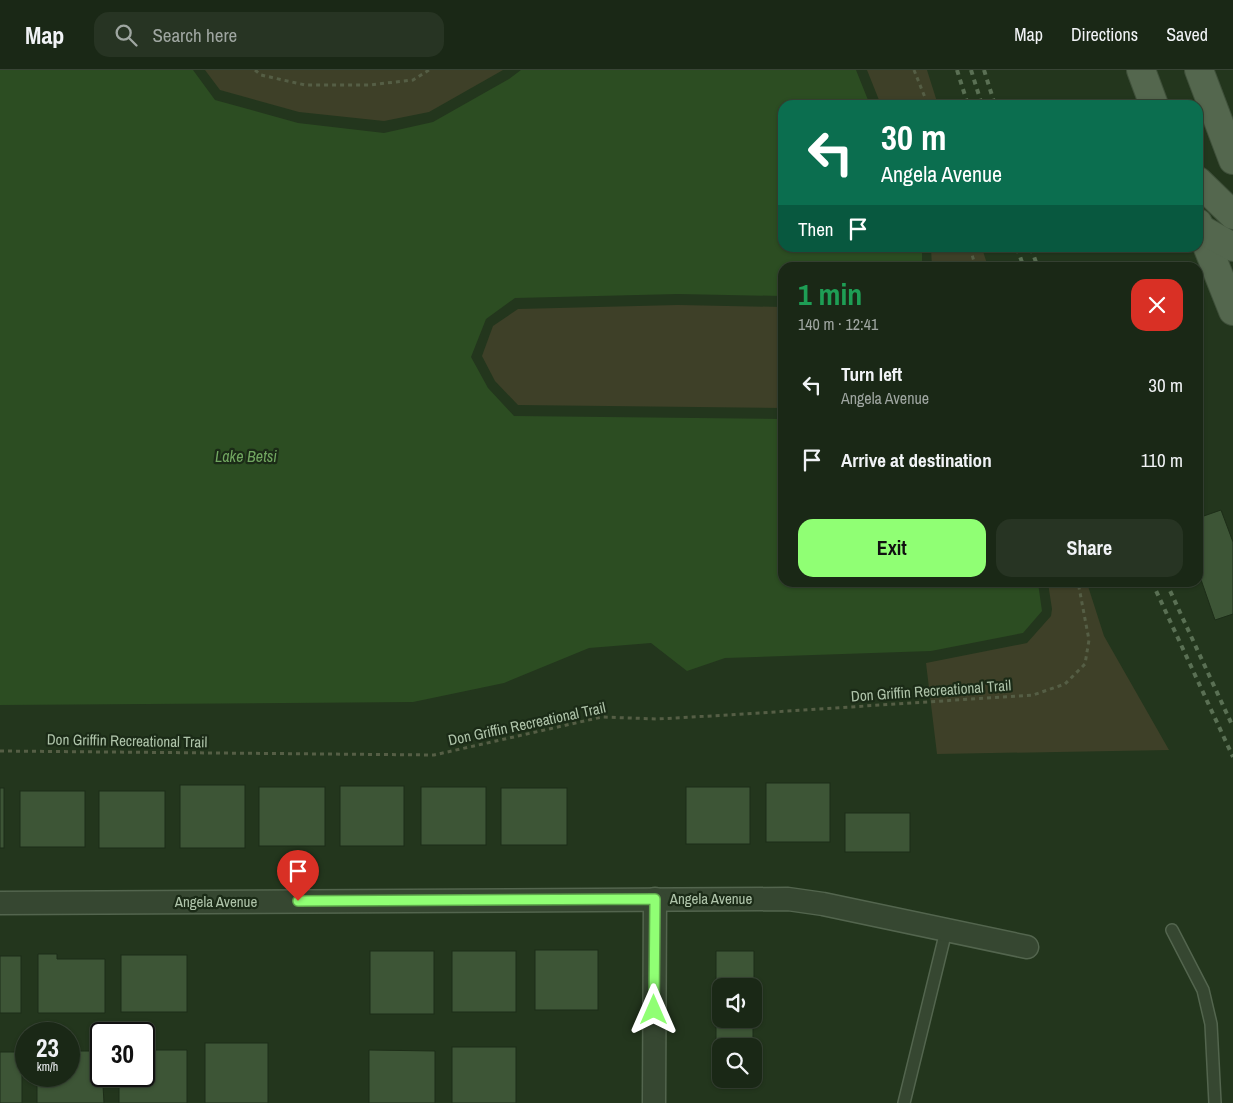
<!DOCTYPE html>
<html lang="en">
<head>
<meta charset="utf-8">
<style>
	body { margin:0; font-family:"Archivo Narrow",sans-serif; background:#273423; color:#f1f3f6; height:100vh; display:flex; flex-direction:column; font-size:19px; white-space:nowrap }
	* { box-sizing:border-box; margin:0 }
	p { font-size:16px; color:#9fa6a1 }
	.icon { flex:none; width:28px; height:28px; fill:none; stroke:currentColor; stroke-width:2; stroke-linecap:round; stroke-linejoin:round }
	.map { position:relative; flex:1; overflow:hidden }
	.sheet { position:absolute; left:778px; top:192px; width:425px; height:325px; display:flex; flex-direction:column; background:#1a2816; border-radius:15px; box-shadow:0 1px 4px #0004,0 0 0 1px #384435 }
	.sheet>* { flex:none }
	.guide { position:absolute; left:778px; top:30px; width:425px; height:152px; border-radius:15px; box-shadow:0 1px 4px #0004,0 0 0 1px #384435; background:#0b6e4f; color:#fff; overflow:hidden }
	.controls { position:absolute; left:712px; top:908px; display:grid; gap:10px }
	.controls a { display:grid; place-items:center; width:50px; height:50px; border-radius:10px; background:#1a2816; box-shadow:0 1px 4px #0004,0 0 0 1px #384435; font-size:25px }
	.speed { position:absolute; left:15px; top:952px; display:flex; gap:10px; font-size:25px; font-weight:700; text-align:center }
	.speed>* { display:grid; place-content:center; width:65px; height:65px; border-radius:50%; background:#1a2816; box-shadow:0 1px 4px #0004,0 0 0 1px #384435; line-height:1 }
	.speed small { font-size:12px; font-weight:400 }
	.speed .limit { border:2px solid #111; border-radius:8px; background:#fff; color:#111 }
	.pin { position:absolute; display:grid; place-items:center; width:42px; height:42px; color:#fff; margin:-51px -21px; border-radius:50% 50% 50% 0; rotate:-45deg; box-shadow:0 0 5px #0007 }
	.pin .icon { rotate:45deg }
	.me { position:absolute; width:55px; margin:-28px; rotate:0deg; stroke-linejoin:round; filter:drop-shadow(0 0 4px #0008) }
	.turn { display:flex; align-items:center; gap:18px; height:105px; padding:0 20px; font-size:22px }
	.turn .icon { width:65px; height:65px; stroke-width:2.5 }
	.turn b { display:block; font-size:35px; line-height:42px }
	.then { display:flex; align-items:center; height:48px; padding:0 20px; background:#0003; gap:10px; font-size:19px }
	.round { display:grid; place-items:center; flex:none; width:52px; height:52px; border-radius:15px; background:#273423 }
	.head { display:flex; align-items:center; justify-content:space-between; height:85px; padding:0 20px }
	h1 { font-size:30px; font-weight:800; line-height:38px; color:#1e9e55 }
	.cta { display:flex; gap:10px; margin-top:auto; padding:10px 20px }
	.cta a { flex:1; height:58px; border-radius:15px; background:#90ff74; color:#111; font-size:20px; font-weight:800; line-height:58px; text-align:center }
	.cta a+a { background:#273423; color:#f1f3f6 }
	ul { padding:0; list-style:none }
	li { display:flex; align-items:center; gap:15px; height:75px; padding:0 20px }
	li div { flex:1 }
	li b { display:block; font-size:19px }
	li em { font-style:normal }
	header { display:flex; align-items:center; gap:30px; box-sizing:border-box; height:70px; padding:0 25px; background:#1a2816; border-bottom:1px solid #384435 }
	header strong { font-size:24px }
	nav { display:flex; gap:28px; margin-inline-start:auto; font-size:18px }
	.search { width:350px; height:45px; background:#273423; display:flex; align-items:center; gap:12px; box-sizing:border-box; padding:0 18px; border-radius:15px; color:#9fa6a1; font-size:19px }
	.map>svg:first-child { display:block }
	.green { fill:#3e4028 }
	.water { fill:#2c4d22 }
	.building { fill:#3d5536; stroke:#1d2d18 }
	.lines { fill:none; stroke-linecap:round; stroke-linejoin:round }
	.lane-casing { stroke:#53654e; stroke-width:14 }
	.street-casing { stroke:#53654e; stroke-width:25 }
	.primary-casing { stroke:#3f503a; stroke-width:30 }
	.path { stroke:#555e45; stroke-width:3; stroke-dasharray:4 4; stroke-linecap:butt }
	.lane { stroke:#364731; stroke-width:11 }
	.street { stroke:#364731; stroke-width:22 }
	.primary { stroke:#54674e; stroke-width:28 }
	.rail { stroke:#5a7054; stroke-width:4; stroke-dasharray:5 5; stroke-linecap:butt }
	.route-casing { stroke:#5ea64b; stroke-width:12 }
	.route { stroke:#90ff74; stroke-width:9 }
	.labels { text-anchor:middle; stroke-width:4.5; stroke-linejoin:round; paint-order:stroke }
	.street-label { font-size:15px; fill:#afc4aa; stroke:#1b2b17 }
	.water-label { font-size:16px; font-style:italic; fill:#71a760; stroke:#1b2b17 }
</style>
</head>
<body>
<header>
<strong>Map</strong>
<div class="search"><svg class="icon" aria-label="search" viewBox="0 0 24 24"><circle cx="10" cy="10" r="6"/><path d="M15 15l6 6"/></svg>Search here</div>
<nav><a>Map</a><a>Directions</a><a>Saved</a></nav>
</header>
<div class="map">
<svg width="1233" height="1033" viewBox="0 0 1233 1033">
	<rect width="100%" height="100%" fill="#23361d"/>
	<!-- green -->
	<g class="green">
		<polygon points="205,0 503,0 429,42 384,51 299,42 220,20"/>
		<polygon points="867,0 927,0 938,35 881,35"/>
		<polygon points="931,178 982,178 988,197 932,197"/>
		<polygon points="678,235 782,237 782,338 518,335 495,311 482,286 493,256 518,239"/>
		<polygon points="1048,513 1087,513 1104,566 1169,680 937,684 926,593 1027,573 1051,546 1052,539"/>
	</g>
	<!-- water -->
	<polygon class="water" points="0,0 193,0 215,30 298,53 384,63 433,52 509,9 521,0 856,0 870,35 782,35 782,178 922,178 922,197 782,198 782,226 678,224 515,228 486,249 471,287 488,318 514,346 782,349 782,512 1038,513 1042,541 1023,563 931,581 725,588 687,601 651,573 589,578 504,613 413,632 0,635"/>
	<!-- building -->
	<g class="building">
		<polygon points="1221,440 1233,472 1233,544 1215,550 1198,501 1198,448"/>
		<rect x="766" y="713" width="64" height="59"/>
		<rect x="180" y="715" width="65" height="63"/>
		<rect x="340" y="716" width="64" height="60"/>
		<rect x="259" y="717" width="66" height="59"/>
		<rect x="421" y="717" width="65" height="58"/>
		<rect x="686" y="717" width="64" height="57"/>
		<rect x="0" y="718" width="4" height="60"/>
		<rect x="501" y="718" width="66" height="57"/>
		<rect x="20" y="721" width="65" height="56"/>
		<rect x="99" y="721" width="66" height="57"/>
		<rect x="845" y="743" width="65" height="39"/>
		<rect x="535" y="880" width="63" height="60"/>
		<rect x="370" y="881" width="64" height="63"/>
		<rect x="452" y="881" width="64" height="61"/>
		<polygon points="716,881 754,881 754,923 754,916 721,916 721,923 716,923"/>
		<polygon points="38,884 57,884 57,889 105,889 105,943 38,943"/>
		<rect x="121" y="885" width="66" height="57"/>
		<rect x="0" y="886" width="21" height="57"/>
		<polygon points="716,956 753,956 753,976 721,976 721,998 716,998"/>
		<rect x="205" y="973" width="63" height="60"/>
		<rect x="452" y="977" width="64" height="56"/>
		<polygon points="144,980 187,980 187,1033 119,1033 119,1006 144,1006"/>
		<polygon points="369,980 435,981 435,1033 369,1033"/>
		<polygon points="69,981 101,981 104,1033 37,1033 37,1006 69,1006"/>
		<rect x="0" y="982" width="22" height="51"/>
	</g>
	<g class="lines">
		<!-- lane casing -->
		<g class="lane-casing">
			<g id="lane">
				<polyline points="1172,860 1203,920 1211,954 1215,1033"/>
				<polyline points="904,1033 946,861"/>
			</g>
		</g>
		<!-- street casing -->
		<g class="street-casing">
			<g id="street">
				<polyline points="0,833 788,829 823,834 1027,877"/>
				<polyline points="654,1033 655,829"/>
			</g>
		</g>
		<!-- primary casing -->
		<g class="primary-casing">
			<g id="primary">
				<polyline points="1141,0 1154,35"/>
				<polyline points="1199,0 1233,90"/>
				<polyline points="1198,111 1233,145"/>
				<polyline points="1198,153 1233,241"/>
				<polyline points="1199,158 1233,177"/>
			</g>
		</g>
		<!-- path -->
		<g class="path">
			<polyline points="255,0 261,5 305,15 369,15 413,10 429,0"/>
			<polyline points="914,0 928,35"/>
			<polyline points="970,178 976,198"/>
			<polyline points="0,681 434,685 602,647 657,649 728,645 1033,625 1065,614 1085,594 1089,570 1078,512"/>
		</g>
		<!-- lane -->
		<use href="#lane" class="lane"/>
		<!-- street -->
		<use href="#street" class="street"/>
		<!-- primary -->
		<use href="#primary" class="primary"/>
		<!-- rail -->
		<g class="rail">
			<polyline points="957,0 968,35"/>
			<polyline points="971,0 982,35"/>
			<polyline points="984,0 995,35"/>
			<polyline points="1017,178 1024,198"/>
			<polyline points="1031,178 1038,198"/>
			<polyline points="1152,512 1233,687"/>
			<polyline points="1166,512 1233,657"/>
		</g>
	</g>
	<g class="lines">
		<!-- route casing -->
		<g class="route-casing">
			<polyline id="route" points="298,831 655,829 654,940"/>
		</g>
		<!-- route -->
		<use href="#route" class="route"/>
	</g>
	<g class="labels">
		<!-- street labels -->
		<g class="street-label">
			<text transform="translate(931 621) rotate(-4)" y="5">Don Griffin Recreational Trail</text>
			<text transform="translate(527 654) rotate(-12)" y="5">Don Griffin Recreational Trail</text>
			<text transform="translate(127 671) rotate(1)" y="5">Don Griffin Recreational Trail</text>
			<text x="711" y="834">Angela Avenue</text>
			<text x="216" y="837">Angela Avenue</text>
		</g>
		<!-- water labels -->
		<g class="water-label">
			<text x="246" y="392">Lake Betsi</text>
		</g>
	</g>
</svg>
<div class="controls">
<a><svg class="icon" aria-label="sound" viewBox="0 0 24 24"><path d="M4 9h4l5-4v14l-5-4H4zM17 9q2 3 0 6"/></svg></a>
<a><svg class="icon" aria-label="search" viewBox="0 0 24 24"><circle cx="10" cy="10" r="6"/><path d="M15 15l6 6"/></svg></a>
</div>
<div class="speed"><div>23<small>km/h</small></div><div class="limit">30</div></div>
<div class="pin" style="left:298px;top:831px;background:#d93025"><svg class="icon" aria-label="arrive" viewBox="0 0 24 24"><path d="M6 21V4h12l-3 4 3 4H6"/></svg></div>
<svg class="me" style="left:654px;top:940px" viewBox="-20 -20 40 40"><path d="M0-17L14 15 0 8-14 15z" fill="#90ff74" stroke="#fff" stroke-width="4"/></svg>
<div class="guide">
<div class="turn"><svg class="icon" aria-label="left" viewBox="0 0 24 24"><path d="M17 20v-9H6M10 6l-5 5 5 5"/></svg><div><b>30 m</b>Angela Avenue</div></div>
<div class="then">Then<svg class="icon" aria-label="arrive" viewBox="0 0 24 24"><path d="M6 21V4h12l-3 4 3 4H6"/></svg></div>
</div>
<section class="sheet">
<div class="head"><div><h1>1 min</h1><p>140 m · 12:41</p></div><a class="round" style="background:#d93025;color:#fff"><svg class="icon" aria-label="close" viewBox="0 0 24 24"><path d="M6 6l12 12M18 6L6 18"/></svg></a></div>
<ul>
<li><svg class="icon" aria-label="left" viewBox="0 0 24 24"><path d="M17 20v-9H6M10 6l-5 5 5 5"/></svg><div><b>Turn left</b><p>Angela Avenue</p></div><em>30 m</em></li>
<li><svg class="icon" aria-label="arrive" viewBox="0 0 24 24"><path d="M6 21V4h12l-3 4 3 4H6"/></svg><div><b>Arrive at destination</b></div><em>110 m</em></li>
</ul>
<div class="cta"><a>Exit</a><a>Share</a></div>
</section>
</div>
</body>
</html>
